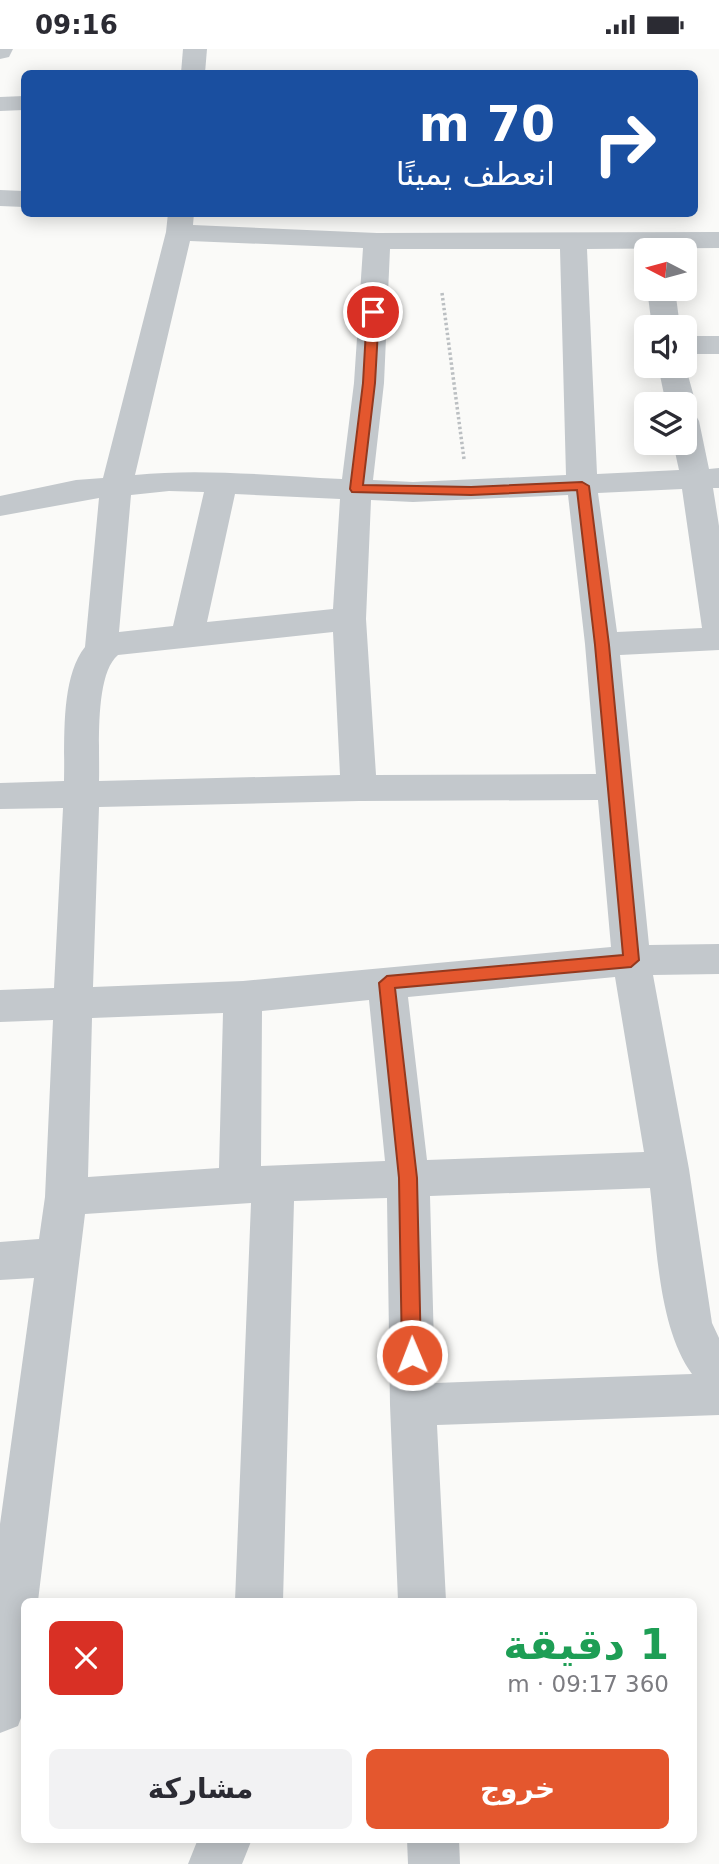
<!DOCTYPE html>
<html lang="ar">
<head>
<meta charset="utf-8">
<style>
	body { margin:0; font-family:"DejaVu Sans","Noto Sans Arabic",sans-serif; background:#f2f2f3; color:#2b2b33; direction:rtl; height:100vh; display:flex; flex-direction:column; font-size:26px; white-space:nowrap }
	* { box-sizing:border-box; margin:0 }
	p { font-size:23px; color:#7c7c81 }
	.icon { flex:none; width:38px; height:38px; fill:none; stroke:currentColor; stroke-width:2; stroke-linecap:round; stroke-linejoin:round }
	.map { position:relative; flex:1; overflow:hidden; direction:ltr }
	.panel { position:absolute; left:21px; top:1549px; width:676px; height:245px; display:flex; flex-direction:column; background:#fff; border-radius:10px; box-shadow:0 4px 18px #0003; direction:rtl }
	.panel>* { flex:none }
	.hud { position:absolute; left:21px; top:21px; width:677px; height:147px; border-radius:10px; box-shadow:0 4px 18px #0003; direction:rtl; background:#1a4fa0; color:#fff; overflow:hidden }
	.needle { width:46px; rotate:276deg }
	.tools { position:absolute; left:634px; top:189px; display:grid; gap:14px }
	.tools a { display:grid; place-items:center; width:63px; height:63px; border-radius:10px; background:#fff; box-shadow:0 4px 18px #0003; font-size:35px }
	.pin { position:absolute; display:grid; place-items:center; width:60px; height:60px; color:#fff; margin:-30px; border:4px solid #fff; border-radius:50%; box-shadow:0 2px 7px #0007 }
	.me { position:absolute; width:77px; margin:-38px; rotate:359deg; stroke-linejoin:round; filter:drop-shadow(0 0 5px #0008) }
	.turn { display:flex; align-items:center; gap:24px; height:147px; padding:0 28px; font-size:32px }
	.turn .icon { width:91px; height:91px; stroke-width:2.5 }
	.turn b { display:block; font-size:49px; line-height:60px }
	.round { display:grid; place-items:center; flex:none; width:74px; height:74px; border-radius:10px; background:#f2f2f3 }
	.headline { display:flex; align-items:center; justify-content:space-between; height:119px; padding:0 28px }
	h1 { font-size:42px; font-weight:800; line-height:52px; color:#1e9e55 }
	.primary-button { display:flex; gap:14px; margin-top:auto; padding:14px 28px }
	.primary-button a { flex:1; height:80px; border-radius:10px; background:#e4572e; color:#fff; font-size:28px; font-weight:800; line-height:80px; text-align:center }
	.primary-button a+a { background:#f2f2f3; color:#2b2b33 }
	.status { display:flex; justify-content:space-between; align-items:center; height:49px; padding:0 35px; background:#fff; direction:ltr }
	.status svg { height:19px; fill:currentColor }
	.map>svg:first-child { display:block }
	.lines { fill:none; stroke-linecap:round; stroke-linejoin:round }
	.path { stroke:#bbbfc2; stroke-width:3.5; stroke-dasharray:2.5 2.5; stroke-linecap:butt }
	.minor { fill:#c3c8cc; fill-rule:evenodd }
	.route { fill:#e4572e; stroke:#94391e; stroke-width:2 }
</style>
</head>
<body>
<div class="status"><b>09:16</b><svg viewBox="0 0 49 12"><path d="M0 12V9h3v3zM5 12V6h3v6zM10 12V3h3v9zM15 12V0h3v12zM26 1h20v11H26zM47 4h2v5h-2z"/></svg></div>
<div class="map">
<svg width="719" height="1815" viewBox="0 0 719 1815">
	<rect width="100%" height="100%" fill="#fafaf8"/>
	<g class="lines">
		<!-- path -->
		<polyline class="path" points="442,244 464,410"/>
		<!-- minor -->
		<g class="minor">
			<polygon points="0,0 13,0 9,8 0,10"/>
			<polygon points="183,0 207,0 205,24 181,24"/>
			<polygon points="24,47 24,61 0,62 0,48"/>
			<polygon points="0,141 24,142 24,158 0,157"/>
			<path d="M 168,164 L 194,164 L 193,176 L 377,184 L 719,183 L 719,199 L 587,200 L 597,425 L 679,421 L 673,394 L 684,394 L 684,355 L 666,355 L 658,317 L 684,317 L 684,312 L 696,355 L 692,361 L 685,363 L 695,365 L 699,372 L 709,420 L 719,419 L 719,439 L 713,439 L 719,477 L 719,601 L 620,606 L 649,896 L 719,895 L 719,925 L 653,926 L 689,1120 L 712,1274 L 719,1289 L 719,1366 L 437,1376 L 446,1552 L 398,1552 L 390,1356 L 387,1149 L 294,1152 L 283,1552 L 235,1552 L 251,1154 L 85,1165 L 38,1552 L 24,1552 L 24,1661 L 18,1677 L 0,1684 L 0,1475 L 34,1229 L 0,1231 L 0,1193 L 39,1190 L 45,1148 L 53,971 L 0,973 L 0,941 L 54,939 L 63,759 L 0,760 L 0,734 L 64,732 C 65,693 60,629 85,598 L 99,449 L 0,467 L 0,447 L 76,431 L 103,429 L 166,183 ZM 190,192 L 363,199 L 354,334 L 342,430 C 273,427 203,419 135,426 ZM 390,200 L 560,200 L 566,426 L 413,433 L 373,431 L 384,334 ZM 682,440 L 702,579 L 617,583 L 598,444 ZM 169,442 L 204,443 L 173,577 L 119,583 L 131,446 ZM 235,445 L 340,450 L 333,560 L 207,573 ZM 568,446 L 585,595 L 596,725 L 376,726 L 366,570 L 371,451 L 413,453 ZM 333,583 L 340,726 L 99,732 C 100,701 94,626 118,606 ZM 598,751 L 611,898 L 243,932 L 93,938 L 99,758 L 359,752 ZM 615,928 L 644,1103 L 427,1111 L 408,948 ZM 369,951 L 385,1112 L 261,1117 L 262,962 ZM 223,964 L 219,1119 L 88,1128 L 92,969 ZM 650,1139 C 657,1196 658,1278 692,1325 L 435,1334 L 430,1147 Z"/>
			<polygon points="647,240 675,240 680,278 652,278"/>
			<rect x="684" y="287" width="35" height="18"/>
			<polygon points="198,1790 252,1790 242,1815 188,1815"/>
			<polygon points="407,1790 459,1790 460,1815 408,1815"/>
		</g>
	</g>
	<!-- route -->
	<polygon class="route" points="373,259 379,263 375,334 363,436 471,438 582,433 589,437 609,596 639,911 631,918 395,939 417,1129 421,1306 418,1312 412,1314 405,1312 402,1306 399,1129 379,934 387,927 623,906 595,596 577,441 471,446 352,443 350,440 363,334 367,263"/>
</svg>
<div class="tools">
<a><svg class="needle" viewBox="-14 -14 28 28"><path d="M0-13l5 13h-10z" fill="#e53935"/><path d="M0 13l5-13h-10z" fill="#7c7c81"/></svg></a>
<a><svg class="icon" aria-label="sound" viewBox="0 0 24 24"><path d="M4 9h4l5-4v14l-5-4H4zM17 9q2 3 0 6"/></svg></a>
<a><svg class="icon" aria-label="layers" viewBox="0 0 24 24"><path d="M12 4l9 5-9 5-9-5zM3 14l9 5 9-5"/></svg></a>
</div>
<div class="pin" style="left:373px;top:263px;background:#d93025"><svg class="icon" aria-label="arrive" viewBox="0 0 24 24"><path d="M6 21V4h12l-3 4 3 4H6"/></svg></div>
<svg class="me" style="left:412px;top:1306px" viewBox="-20 -20 40 40"><circle r="17" fill="#e4572e" stroke="#fff" stroke-width="3"/><path d="M0-11L8 9 0 5-8 9z" fill="#fff"/></svg>
<div class="hud">
<div class="turn"><svg class="icon" aria-label="right" viewBox="0 0 24 24"><path d="M7 20v-9h11M14 6l5 5-5 5"/></svg><div><b>70 m</b>انعطف يمينًا</div></div>
</div>
<section class="panel">
<div class="headline"><div><h1>1 دقيقة</h1><p>360 m · 09:17</p></div><a class="round" style="background:#d93025;color:#fff"><svg class="icon" aria-label="close" viewBox="0 0 24 24"><path d="M6 6l12 12M18 6L6 18"/></svg></a></div>
<div class="primary-button"><a>خروج</a><a>مشاركة</a></div>
</section>
</div>
</body>
</html>
